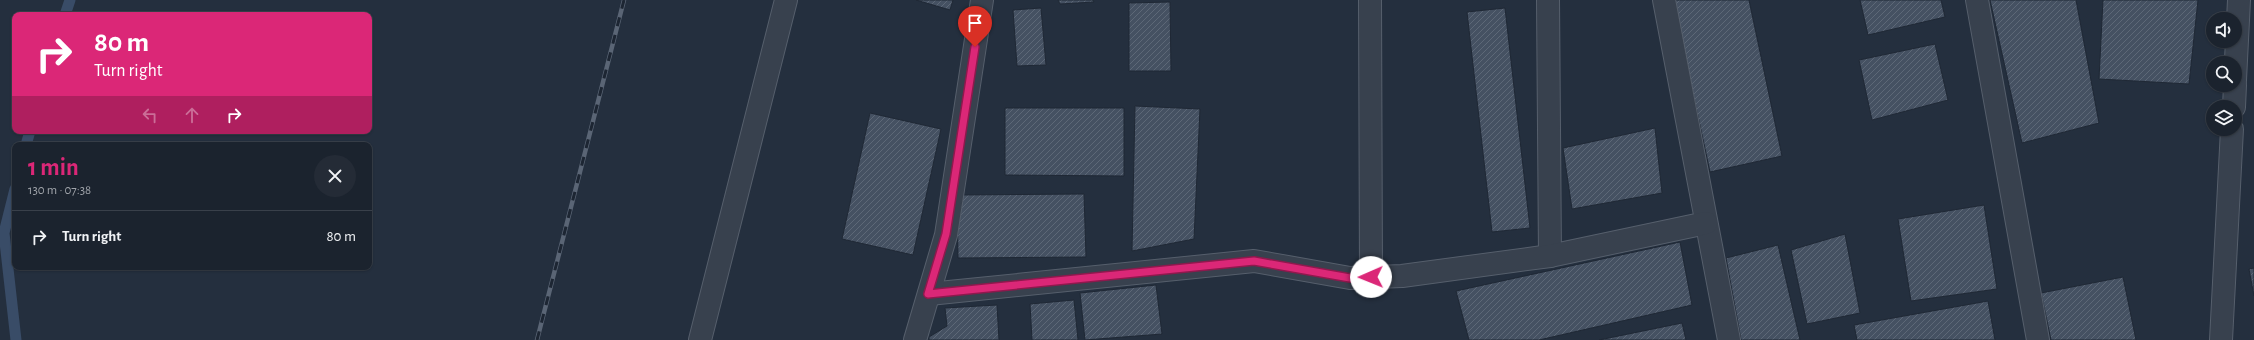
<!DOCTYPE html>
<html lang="en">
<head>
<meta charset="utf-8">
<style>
	body { margin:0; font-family:"Alegreya Sans",sans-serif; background:#242b36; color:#f1f3f6; height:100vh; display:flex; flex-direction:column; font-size:15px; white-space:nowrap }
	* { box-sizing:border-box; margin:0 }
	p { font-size:13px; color:#a0a4aa }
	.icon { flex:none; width:22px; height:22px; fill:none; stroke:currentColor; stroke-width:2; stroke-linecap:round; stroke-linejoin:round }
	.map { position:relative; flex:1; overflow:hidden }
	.sheet { position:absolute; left:12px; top:142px; width:360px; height:128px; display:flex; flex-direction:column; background:#1b232e; border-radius:8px; box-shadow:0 1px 3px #0004,0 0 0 1px #39404a }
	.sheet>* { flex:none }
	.hud { position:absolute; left:12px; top:12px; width:360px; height:122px; border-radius:8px; box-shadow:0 1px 3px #0004,0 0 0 1px #39404a; background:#db2777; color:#fff; overflow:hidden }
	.tools { position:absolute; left:2206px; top:12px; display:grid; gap:8px }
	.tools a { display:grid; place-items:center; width:36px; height:36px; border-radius:50%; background:#1b232e; box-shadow:0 1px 3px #0004,0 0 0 1px #39404a; font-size:20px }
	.pin { position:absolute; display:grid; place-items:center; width:34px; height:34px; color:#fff; margin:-41px -17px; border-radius:50% 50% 50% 0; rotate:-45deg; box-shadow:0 0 4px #0007 }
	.pin .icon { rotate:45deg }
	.me { position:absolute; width:44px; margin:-22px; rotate:269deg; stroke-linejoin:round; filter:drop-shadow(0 0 3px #0008) }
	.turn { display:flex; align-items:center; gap:14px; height:84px; padding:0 16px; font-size:18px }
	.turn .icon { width:52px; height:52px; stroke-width:2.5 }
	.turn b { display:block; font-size:28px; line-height:34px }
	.lanes { display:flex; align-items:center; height:38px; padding:0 16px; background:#0003; justify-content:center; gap:20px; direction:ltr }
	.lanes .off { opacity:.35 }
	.round { display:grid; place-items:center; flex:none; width:42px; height:42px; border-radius:21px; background:#242b36 }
	.summary { display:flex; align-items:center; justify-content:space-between; height:68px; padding:0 16px }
	h1 { font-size:24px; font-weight:700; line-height:30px; color:#db2777 }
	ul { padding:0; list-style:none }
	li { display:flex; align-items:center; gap:12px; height:52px; padding:0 16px; border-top:1px solid #39404a }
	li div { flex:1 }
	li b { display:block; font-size:15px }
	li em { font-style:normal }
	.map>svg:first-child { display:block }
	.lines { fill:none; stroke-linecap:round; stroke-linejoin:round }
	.stream { stroke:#394c67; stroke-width:11 }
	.building { fill:url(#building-hatch); stroke:#1f2835 }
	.minor-casing { stroke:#565f6c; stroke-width:24 }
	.minor { stroke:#38414e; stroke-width:22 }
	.rail-casing { stroke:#5a6575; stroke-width:4.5 }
	.rail { stroke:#1d2633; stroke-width:3; stroke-dasharray:9; stroke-linecap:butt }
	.route-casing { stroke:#8e194d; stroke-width:10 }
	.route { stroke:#db2777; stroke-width:7 }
</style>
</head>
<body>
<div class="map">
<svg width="2254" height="340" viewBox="0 0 2254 340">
	<defs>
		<pattern id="building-hatch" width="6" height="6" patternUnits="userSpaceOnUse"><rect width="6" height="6" fill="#455162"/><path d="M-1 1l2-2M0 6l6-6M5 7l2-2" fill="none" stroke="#5d6877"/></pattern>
	</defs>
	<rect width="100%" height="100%" fill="#242f3e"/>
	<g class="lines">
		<!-- stream -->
		<g class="stream">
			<polyline points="65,15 70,0"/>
			<polyline points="26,145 30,131"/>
			<polyline points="15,189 4,233 16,340"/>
		</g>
	</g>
	<!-- building -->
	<g class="building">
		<polygon points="916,0 953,0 950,10"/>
		<polygon points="1058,0 1093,0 1094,2 1060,4"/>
		<polygon points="1673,0 1749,0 1782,156 1710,172"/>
		<polygon points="1860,0 1941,0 1945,17 1868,35"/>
		<polygon points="1990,0 2076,0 2099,123 2022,143"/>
		<polygon points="2103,0 2198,0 2189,84 2099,79"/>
		<polygon points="1170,2 1171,71 1129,71 1129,3"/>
		<polygon points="1041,8 1046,65 1017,66 1013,10"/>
		<polygon points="1505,8 1530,228 1492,232 1467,12"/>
		<polygon points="1935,44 1948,100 1872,120 1859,60"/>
		<polygon points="1135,106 1200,109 1194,239 1132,251"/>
		<polygon points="1005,108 1124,108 1124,176 1005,175"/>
		<polygon points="870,113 941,129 913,255 842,239"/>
		<polygon points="1655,128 1662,193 1572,209 1563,148"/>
		<polygon points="1084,194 1086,257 958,258 957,195"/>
		<polygon points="1984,205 1997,289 1911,301 1898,219"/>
		<polygon points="1845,234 1860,313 1807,324 1791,250"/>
		<polygon points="1680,242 1692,305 1539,340 1469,340 1456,291"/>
		<polygon points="1778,245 1800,340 1741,340 1726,258"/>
		<polygon points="2254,268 2254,296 2249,269"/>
		<polygon points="2123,277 2136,340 2051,340 2041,293"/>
		<polygon points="1156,285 1162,334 1085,340 1080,293"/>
		<polygon points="1074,300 1078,340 1032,340 1030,304"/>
		<polygon points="1988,301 1995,340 1857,340 1854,325"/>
		<polygon points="997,305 999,340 929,340 929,337 947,326 945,308"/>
		<polygon points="1682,323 1686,340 1599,340"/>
	</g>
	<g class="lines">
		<!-- minor casing -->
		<g class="minor-casing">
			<g id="minor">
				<polyline points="1370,0 1371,277"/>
				<polyline points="1548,0 1550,256"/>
				<polyline points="1664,0 1729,340"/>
				<polyline points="1977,0 2038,340"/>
				<polyline points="2235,80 2239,0"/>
				<polyline points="2234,107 2235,85"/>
				<polyline points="929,294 1254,261 1350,278 1402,276 1550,256 1706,223"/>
				<polyline points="700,340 786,0"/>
				<polyline points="915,340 946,235 982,0"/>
				<polyline points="2221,340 2232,129"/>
			</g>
		</g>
		<!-- minor -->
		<use href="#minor" class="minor"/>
		<!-- rail casing -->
		<g class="rail-casing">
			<polyline id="rail" points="537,340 624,0"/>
		</g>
		<!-- rail -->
		<use href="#rail" class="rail"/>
	</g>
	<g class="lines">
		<!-- route casing -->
		<g class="route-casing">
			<polyline id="route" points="975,47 946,234 928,294 1254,261 1350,278 1371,277"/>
		</g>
		<!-- route -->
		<use href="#route" class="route"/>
	</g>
</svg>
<div class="tools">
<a><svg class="icon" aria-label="sound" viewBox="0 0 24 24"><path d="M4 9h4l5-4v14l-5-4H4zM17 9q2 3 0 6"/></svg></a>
<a><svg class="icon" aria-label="search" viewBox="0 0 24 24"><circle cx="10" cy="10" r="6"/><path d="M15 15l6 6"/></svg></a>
<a><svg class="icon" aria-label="layers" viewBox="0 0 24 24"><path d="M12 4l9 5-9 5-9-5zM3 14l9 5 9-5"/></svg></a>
</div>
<div class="pin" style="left:975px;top:47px;background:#d93025"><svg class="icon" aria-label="arrive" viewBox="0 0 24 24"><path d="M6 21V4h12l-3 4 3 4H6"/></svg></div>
<svg class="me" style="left:1371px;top:277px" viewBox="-20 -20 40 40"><circle r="19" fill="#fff"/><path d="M0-13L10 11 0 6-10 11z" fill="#db2777"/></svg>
<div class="hud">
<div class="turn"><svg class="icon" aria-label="right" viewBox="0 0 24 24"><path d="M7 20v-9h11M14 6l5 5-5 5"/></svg><div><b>80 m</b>Turn right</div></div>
<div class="lanes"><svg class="icon off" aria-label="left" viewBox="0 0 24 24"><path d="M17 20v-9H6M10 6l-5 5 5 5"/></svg><svg class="icon off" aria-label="ahead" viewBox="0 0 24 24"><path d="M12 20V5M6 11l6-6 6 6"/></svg><svg class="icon" aria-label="right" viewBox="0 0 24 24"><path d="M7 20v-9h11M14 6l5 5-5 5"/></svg></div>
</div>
<section class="sheet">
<div class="summary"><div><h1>1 min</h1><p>130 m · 07:38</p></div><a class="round"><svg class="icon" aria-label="close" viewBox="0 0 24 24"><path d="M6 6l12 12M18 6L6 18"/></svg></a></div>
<ul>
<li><svg class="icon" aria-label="right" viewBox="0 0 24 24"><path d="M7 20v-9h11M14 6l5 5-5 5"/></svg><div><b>Turn right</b></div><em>80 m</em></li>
</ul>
</section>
</div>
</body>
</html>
